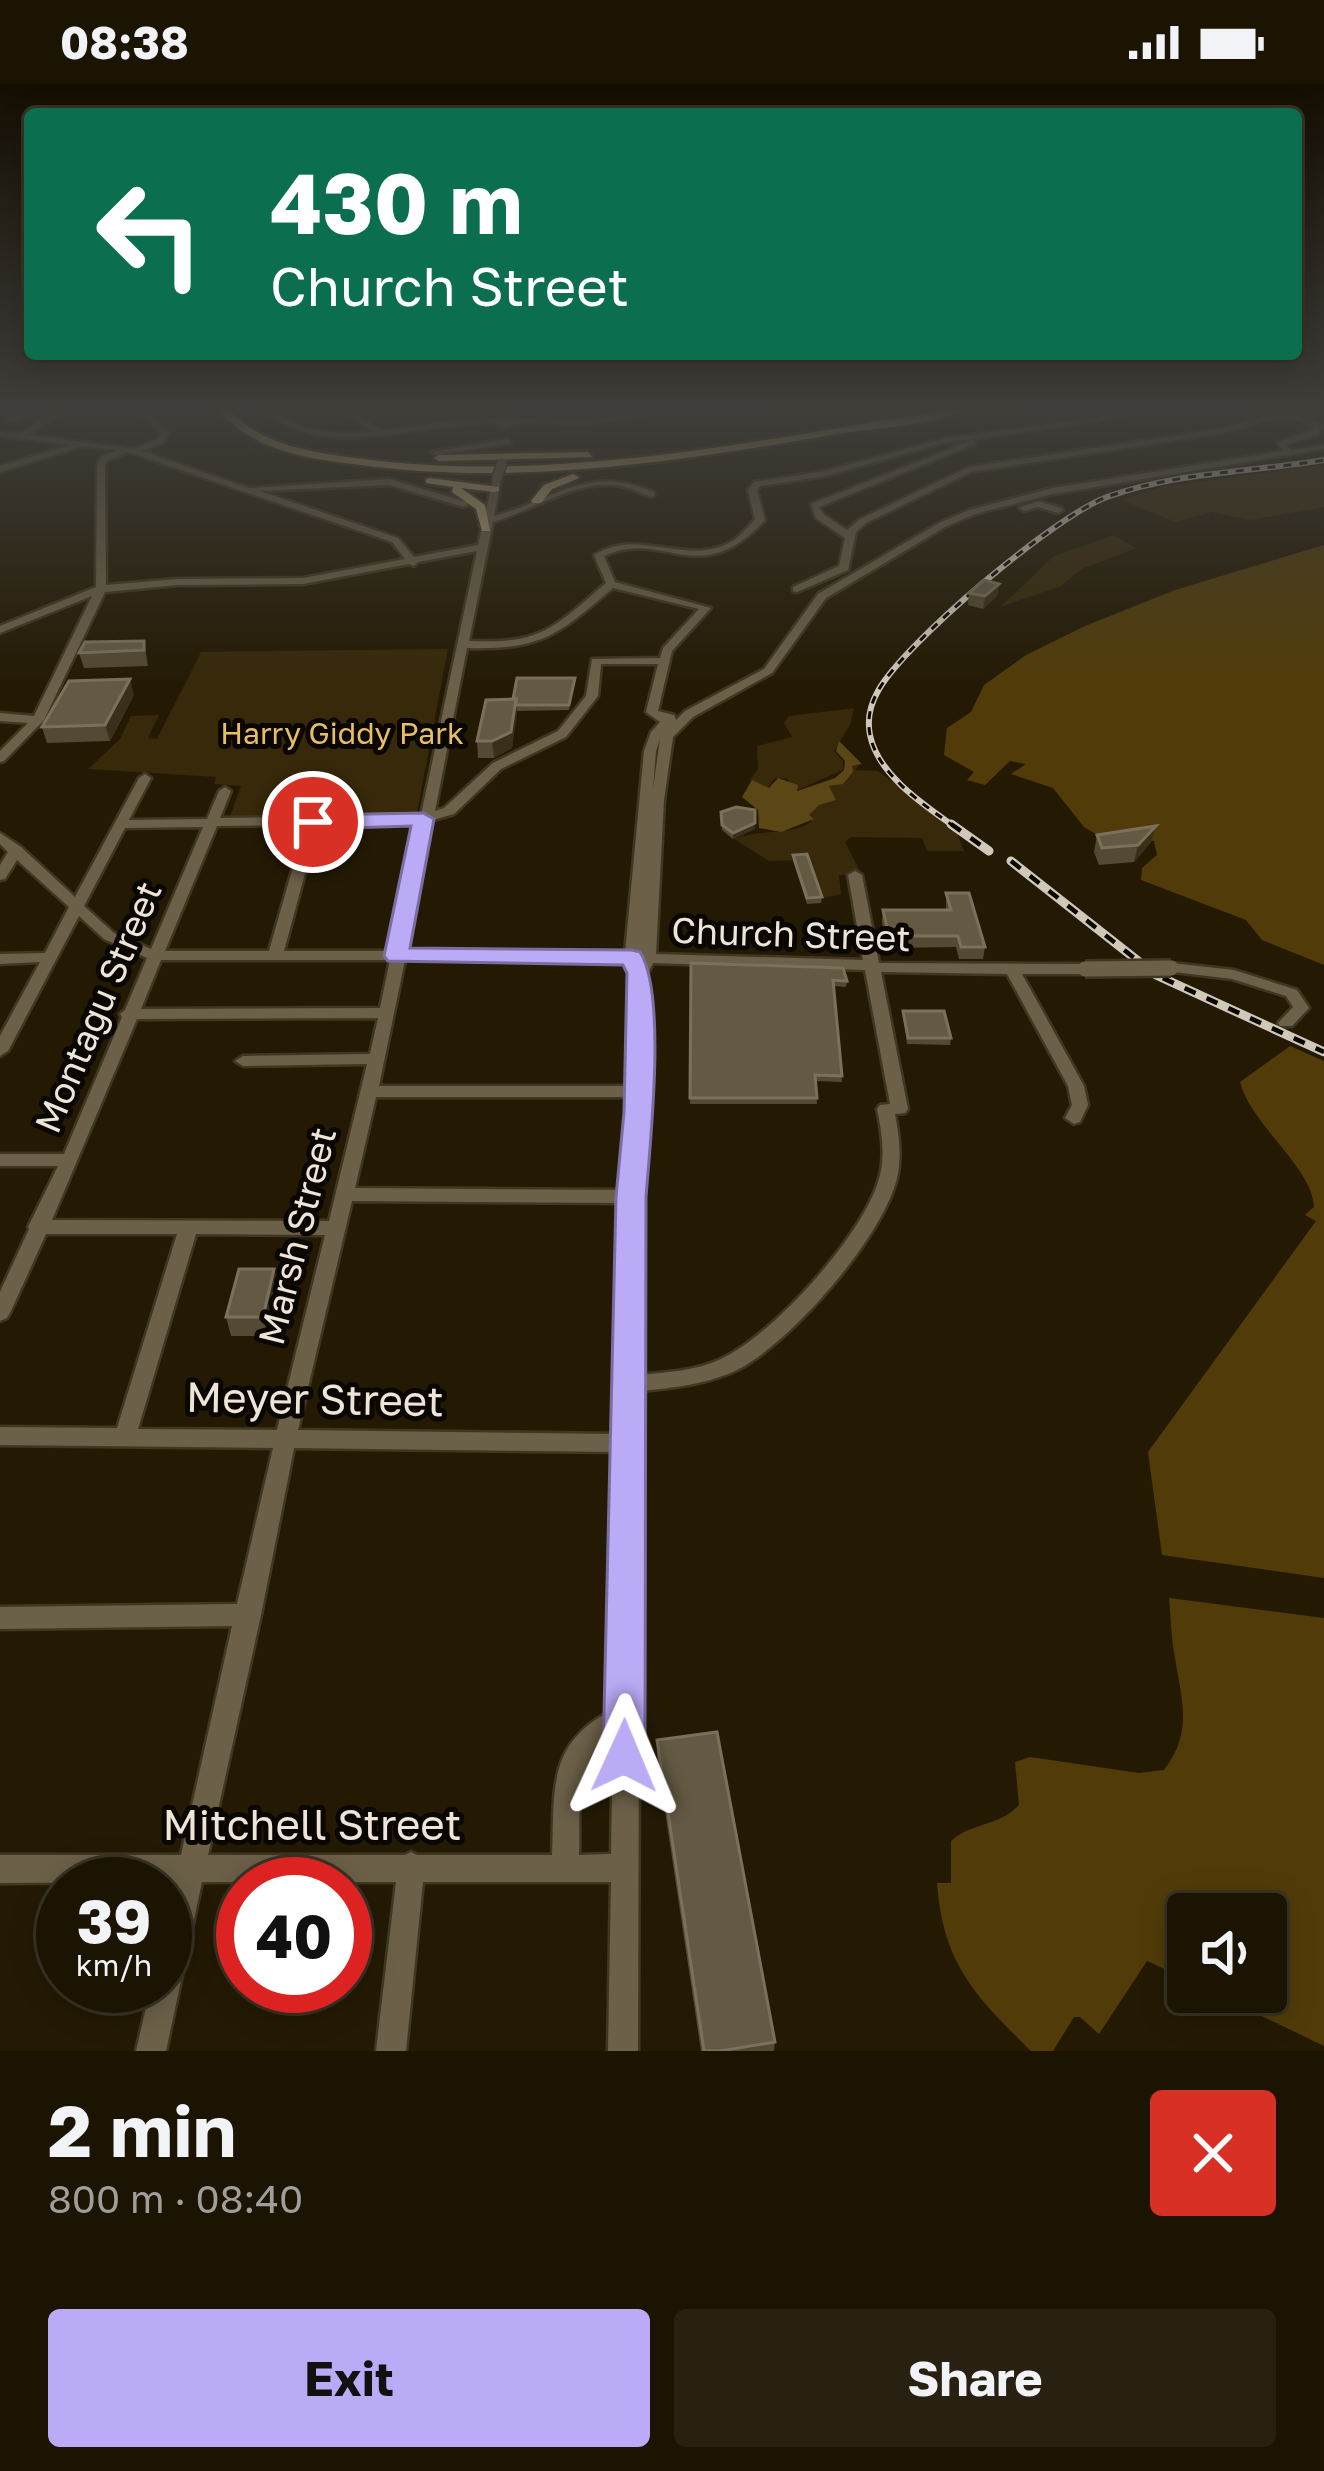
<!DOCTYPE html>
<html lang="en">
<head>
<meta charset="utf-8">
<style>
	body { margin:0; font-family:"Golos Text",sans-serif; background:#282112; color:#f1f3f6; height:100vh; display:flex; flex-direction:column; font-size:45px; white-space:nowrap }
	* { box-sizing:border-box; margin:0 }
	p { font-size:39px; color:#a09e9a }
	.icon { flex:none; width:66px; height:66px; fill:none; stroke:currentColor; stroke-width:2; stroke-linecap:round; stroke-linejoin:round }
	.map { position:relative; height:1967px; overflow:hidden }
	.drawer { display:flex; flex-direction:column; background:#1b1403; flex:1 }
	.drawer>* { flex:none }
	.hud { position:absolute; left:24px; top:24px; width:1278px; height:252px; border-radius:12px; box-shadow:0 6px 30px #0003,0 0 0 3px #393325; background:#0b6e4f; color:#fff; overflow:hidden }
	.buttons { position:absolute; left:1167px; top:1809px; display:grid; gap:24px }
	.buttons a { display:grid; place-items:center; width:120px; height:120px; border-radius:12px; background:#1b1403; box-shadow:0 6px 30px #0003,0 0 0 3px #393325; font-size:60px }
	.speed { position:absolute; left:36px; top:1773px; display:flex; gap:24px; font-size:60px; font-weight:700; text-align:center }
	.speed>* { display:grid; place-content:center; width:156px; height:156px; border-radius:50%; background:#1b1403; box-shadow:0 6px 30px #0003,0 0 0 3px #393325; line-height:1 }
	.speed small { font-size:30px; font-weight:400 }
	.speed .limit { border:18px solid #d22; background:#fff; color:#111 }
	.pin { position:absolute; display:grid; place-items:center; width:102px; height:102px; color:#fff; margin:-51px; border:6px solid #fff; border-radius:50%; box-shadow:0 3px 12px #0007 }
	.me { position:absolute; width:132px; margin:-66px; rotate:1deg; stroke-linejoin:round; filter:drop-shadow(0 0 9px #0008) }
	.turn { display:flex; align-items:center; gap:42px; height:252px; padding:0 48px; font-size:54px }
	.turn .icon { width:156px; height:156px; stroke-width:2.5 }
	.turn b { display:block; font-size:84px; line-height:102px }
	.round { display:grid; place-items:center; flex:none; width:126px; height:126px; border-radius:12px; background:#282112 }
	.overview { display:flex; align-items:center; justify-content:space-between; height:204px; padding:0 48px }
	h1 { font-size:72px; font-weight:700; line-height:90px }
	.cta { display:flex; gap:24px; margin-top:auto; padding:24px 48px }
	.cta a { flex:1; height:138px; border-radius:12px; background:#bbaaf6; color:#111; font-size:48px; font-weight:700; line-height:138px; text-align:center }
	.cta a+a { background:#282112; color:#f1f3f6 }
	.status { display:flex; justify-content:space-between; align-items:center; height:84px; padding:0 60px; background:#1b1403; direction:ltr }
	.status svg { height:33px; fill:currentColor }
	.map>svg:first-child { display:block }
	.green { fill:#372909 }
	.forest { fill:#5b4616 }
	.water { fill:#513c09 }
	.lines { fill:none; stroke-linecap:round; stroke-linejoin:round }
	.minor-casing { stroke:#403722; stroke-width:5 }
	.major-casing { stroke:#403722; stroke-width:5 }
	.minor { fill:#6c6048; fill-rule:evenodd }
	.major { fill:#bfa672; fill-rule:evenodd }
	.rail-far1-casing { stroke:#d0c9ba; stroke-width:6 }
	.rail-casing { stroke:#d0c9ba; stroke-width:9 }
	.rail-far1 { stroke:#0a0601; stroke-width:3; stroke-dasharray:8; stroke-linecap:butt }
	.rail { stroke:#0a0601; stroke-width:4.5; stroke-dasharray:12; stroke-linecap:butt }
	.minor-bridge-far1-casing { stroke:#403722; stroke-width:12; stroke-linecap:butt }
	.minor-bridge-casing { stroke:#403722; stroke-width:20; stroke-linecap:butt }
	.minor-bridge-far1 { stroke:#6c6048; stroke-width:9 }
	.minor-bridge { stroke:#6c6048; stroke-width:15 }
	.wall { fill:#544932 }
	.shaded-wall { fill:#3a2f18 }
	.building { fill:#645a44; stroke:#7a705b; stroke-width:3 }
	.route { fill:#bbaaf6; stroke:#7a6ea0; stroke-width:3 }
	.labels { text-anchor:middle; stroke-width:10; stroke-linejoin:round; paint-order:stroke }
	.far-park-label { font-size:30px; fill:#e8be65; stroke:#0a0601 }
	.street-label { font-size:36px; fill:#ede6d8; stroke:#0a0601 }
	.near-street-label { font-size:42px; fill:#ede6d8; stroke:#0a0601 }
</style>
</head>
<body>
<div class="status"><b>08:38</b><svg viewBox="0 0 49 12"><path d="M0 12V9h3v3zM5 12V6h3v6zM10 12V3h3v9zM15 12V0h3v12zM26 1h20v11H26zM47 4h2v5h-2z"/></svg></div>
<div class="map">
<svg width="1324" height="1967" viewBox="0 0 1324 1967">
	<rect width="100%" height="100%" fill="#241a04"/>
	<!-- green -->
	<g class="green">
		<polygon points="1324,381 1324,423 1315,425 1250,436 1212,428 1175,438 1122,416 1162,403"/>
		<polygon points="1114,451 1136,464 1082,485 1061,502 1000,523 1054,472"/>
		<polygon points="448,565 416,734 228,738 241,702 214,700 216,693 88,685 120,655 131,632 159,631 148,654 157,655 201,568"/>
		<polygon points="854,624 850,641 834,667 843,677 843,686 793,708 788,695 775,694 767,704 750,696 758,685 757,662 792,653 784,639 789,632"/>
		<path d="M 859,681 L 855,686 L 878,687 L 956,746 L 964,767 L 927,767 L 922,754 L 851,753 L 845,758 L 862,791 L 839,791 L 841,810 L 820,815 L 806,776 L 769,777 L 734,755 C 761,744 790,753 812,737 L 803,731 L 828,710 L 827,702 L 840,700 L 849,682 Z"/>
	</g>
	<!-- forest -->
	<polygon class="forest" points="839,657 862,680 852,682 853,688 843,700 829,702 836,716 819,721 809,731 814,735 781,748 759,744 758,726 742,713 752,696 769,704 778,694 798,701 797,707 835,694 844,686 845,677 836,667"/>
	<!-- water -->
	<g class="water">
		<polygon points="1324,461 1324,881 1262,856 1246,836 1141,796 1142,784 1157,771 1154,757 1103,754 1084,743 1053,704 1011,690 1026,680 1010,677 985,701 967,696 974,688 944,671 947,644 971,628 984,601 1026,571 1085,542 1175,506"/>
		<path d="M 1290,962 L 1324,977 L 1324,1494 L 1162,1471 L 1148,1368 L 1316,1137 L 1305,1131 L 1314,1123 C 1313,1084 1251,1041 1240,998 Z"/>
		<path d="M 1169,1514 L 1324,1534 L 1324,1962 L 1212,1908 L 1266,1908 L 1266,1830 L 1188,1830 L 1188,1896 L 1147,1877 L 1099,1950 L 1080,1933 L 1074,1933 L 1053,1967 L 1031,1967 C 975,1912 943,1880 937,1799 L 951,1799 L 951,1757 C 972,1738 999,1743 1019,1721 L 1015,1678 L 1030,1673 L 1139,1689 L 1164,1686 C 1193,1649 1182,1617 1175,1574 C 1171,1554 1171,1534 1169,1514 Z"/>
	</g>
	<g class="lines">
		<!-- minor casing -->
		<g class="minor-casing">
			<g id="minor">
				<polygon points="23,327 32,327 13,338 6,336"/>
				<path d="M 57,327 L 66,327 L 29,351 L 134,365 L 157,355 L 161,350 L 140,327 L 148,327 L 169,350 L 163,359 L 142,367 L 249,404 L 389,395 L 467,418 L 469,420 L 464,423 L 389,401 L 260,407 L 398,454 L 414,473 L 478,461 L 494,392 L 501,394 L 494,432 C 556,415 587,380 654,408 L 654,412 L 651,413 C 639,408 627,402 614,401 C 572,398 532,427 493,438 L 469,557 C 542,560 552,545 606,499 L 594,471 C 638,442 690,485 734,456 C 742,450 749,442 755,435 L 748,406 L 754,398 L 825,387 L 942,355 L 1095,334 L 1122,327 L 1133,327 L 1095,338 L 943,359 L 826,392 L 760,402 L 757,406 L 765,436 C 697,509 665,443 604,472 L 615,498 L 711,524 L 672,567 L 658,627 L 674,631 L 676,636 L 685,627 L 764,585 L 818,510 L 939,439 L 969,426 L 1053,404 L 1283,367 L 1277,358 L 1311,347 L 1314,343 L 1298,336 L 1278,334 L 1228,348 L 971,388 L 866,439 L 856,448 L 848,486 L 797,508 L 793,507 L 793,503 L 839,482 L 845,454 L 816,434 L 811,420 L 972,356 L 975,360 L 819,423 L 823,430 L 847,446 L 860,435 L 969,383 L 1227,344 L 1265,333 L 1230,329 L 1226,327 L 1276,329 L 1274,327 L 1282,327 L 1284,330 L 1302,332 L 1323,342 L 1317,351 L 1286,361 L 1291,366 L 1324,361 L 1324,365 L 1053,410 L 975,430 L 945,443 L 826,514 L 772,589 L 693,633 L 673,653 L 664,716 L 656,870 L 863,876 L 848,791 L 855,787 L 862,791 L 879,879 L 1085,880 L 1093,885 L 1085,890 L 1022,890 L 1084,1002 L 1088,1021 L 1080,1038 L 1074,1040 L 1065,1034 L 1072,1021 L 1068,1002 L 1007,890 L 881,888 L 908,1025 L 905,1029 L 895,1030 C 899,1051 902,1073 897,1094 C 883,1153 792,1257 739,1285 C 709,1300 673,1304 640,1307 L 638,1967 L 608,1967 L 611,1798 L 423,1798 L 406,1967 L 376,1967 L 396,1798 L 202,1798 L 166,1967 L 136,1967 L 151,1902 L 165,1902 L 165,1840 L 174,1798 L 0,1799 L 0,1771 L 181,1771 L 232,1542 L 0,1545 L 0,1523 L 237,1520 L 273,1364 L 0,1361 L 0,1343 L 117,1344 L 177,1150 L 46,1150 L 10,1229 L 7,1234 L 0,1237 L 0,1208 L 29,1145 L 28,1143 L 58,1082 L 0,1082 L 0,1070 L 64,1070 L 122,933 L 120,930 L 125,926 L 147,874 L 104,855 L 79,832 L 8,967 L 0,972 L 0,952 L 40,878 L 0,880 L 0,870 L 45,869 L 69,823 L 17,776 L 5,795 L 0,796 L 0,781 L 8,768 L 0,760 L 0,749 L 21,763 L 75,813 L 139,694 L 145,690 L 151,694 L 129,736 L 207,735 L 219,707 L 225,703 L 231,707 L 220,734 L 421,731 L 477,467 L 418,478 L 414,482 L 409,480 L 303,500 L 178,501 L 105,508 L 44,636 L 4,677 L 0,678 L 0,667 L 28,639 L 0,637 L 0,629 L 34,632 L 92,512 L 0,549 L 0,542 L 96,503 L 97,381 L 101,373 L 117,366 L 83,362 L 0,388 L 0,382 L 71,361 L 0,352 L 0,348 L 20,350 ZM 128,368 L 392,458 L 405,475 L 303,494 L 178,495 L 106,501 L 105,381 L 107,377 ZM 613,504 L 699,525 L 663,564 L 660,574 L 592,575 L 586,612 L 558,647 L 493,679 L 444,724 L 435,727 L 467,564 C 542,566 558,551 613,504 ZM 601,580 L 658,580 L 646,628 L 660,638 L 651,648 L 644,667 L 625,869 L 407,867 L 433,736 L 454,730 L 501,685 L 566,653 L 598,612 ZM 660,655 L 653,705 L 656,667 ZM 419,739 L 392,867 L 284,867 L 318,741 ZM 305,741 L 269,867 L 165,867 L 217,742 ZM 203,743 L 151,865 L 114,849 L 84,822 L 125,744 ZM 161,876 L 390,876 L 380,924 L 141,925 ZM 405,876 L 627,878 L 635,885 L 630,1002 L 379,1002 ZM 653,879 L 865,886 L 890,1020 L 880,1021 L 877,1025 C 882,1049 886,1075 878,1098 C 861,1153 773,1251 721,1275 C 696,1287 666,1288 640,1291 L 640,1113 L 647,1008 L 648,889 ZM 378,934 L 370,970 L 243,972 L 235,977 L 243,982 L 367,980 L 329,1137 L 52,1136 L 137,935 ZM 376,1013 L 630,1013 L 622,1106 L 355,1104 ZM 352,1117 L 622,1119 L 618,1350 L 298,1346 ZM 196,1150 L 325,1151 L 277,1346 L 138,1345 ZM 294,1364 L 618,1368 L 614,1625 C 546,1659 555,1705 552,1771 L 417,1771 L 411,1768 L 405,1771 L 208,1771 L 261,1531 ZM 613,1652 L 611,1770 L 579,1771 C 581,1724 571,1683 613,1652 Z"/>
				<path d="M 263,327 C 277,328 287,337 301,342 C 325,350 349,350 374,348 L 342,327 L 351,327 L 382,347 L 452,337 L 503,334 L 587,337 L 648,327 L 663,327 L 587,341 L 520,339 L 502,344 L 496,339 C 473,341 451,342 429,345 C 370,353 314,365 263,327 Z"/>
				<polygon points="1319,327 1324,327 1324,330"/>
				<polygon points="508,355 511,359 436,371 432,368"/>
				<polygon points="1038,417 1061,424 1063,426 1058,429 1038,423 1024,427 1019,424"/>
				<polygon points="1171,879 1234,886 1297,906 1309,924 1292,942 1280,942 1278,939 1293,923 1286,912 1232,895 1166,887 1163,884"/>
			</g>
		</g>
		<!-- major casing -->
		<g class="major-casing">
			<g id="major">
				<path d="M 220,327 L 230,327 C 262,361 310,368 355,374 C 553,401 747,358 942,327 L 963,327 C 930,341 875,344 837,350 C 676,378 516,403 353,380 C 305,374 253,366 220,327 Z"/>
				<polygon points="588,368 592,373 439,377 434,374 439,371"/>
				<polygon points="573,390 579,393 577,395 552,405 541,419 533,419 531,417 544,401"/>
				<polygon points="430,394 499,403 499,407 495,408 461,404 485,421 490,447 482,447 476,425 452,408 453,403 426,399 426,395"/>
			</g>
		</g>
		<!-- minor -->
		<use href="#minor" class="minor"/>
		<!-- major -->
		<use href="#major" class="major"/>
		<!-- rail-far1 casing -->
		<g class="rail-far1-casing">
			<path id="rail-far1" d="M 955,743 C 924,721 878,691 870,651 C 867,636 870,621 878,607 C 904,559 1055,432 1107,413 C 1176,388 1253,388 1324,376"/>
		</g>
		<!-- rail casing -->
		<g class="rail-casing">
			<g id="rail">
				<polyline points="951,740 989,767"/>
				<polyline points="1011,777 1156,891 1324,968"/>
			</g>
		</g>
		<!-- rail-far1 -->
		<use href="#rail-far1" class="rail-far1"/>
		<!-- rail -->
		<use href="#rail" class="rail"/>
		<!-- minor-bridge-far1 casing -->
		<g class="minor-bridge-far1-casing">
			<polyline id="minor-bridge-far1" points="497,394 502,379"/>
		</g>
		<!-- minor-bridge casing -->
		<g class="minor-bridge-casing">
			<polyline id="minor-bridge" points="1085,885 1171,884"/>
		</g>
		<!-- minor-bridge-far1 -->
		<use href="#minor-bridge-far1" class="minor-bridge-far1"/>
		<!-- minor-bridge -->
		<use href="#minor-bridge" class="minor-bridge"/>
	</g>
	<!-- wall -->
	<g class="wall">
		<polygon points="999,500 997,512 983,525 968,521 969,509"/>
		<polygon points="144,557 148,582 84,584 79,569"/>
		<polygon points="575,594 569,626 516,627 512,664 494,674 478,674 477,657 513,615"/>
		<polygon points="134,611 110,657 47,659 42,643"/>
		<polygon points="721,728 755,745 733,755 722,746"/>
		<polygon points="1097,751 1151,758 1134,778 1099,781 1094,768"/>
		<polygon points="793,771 822,813 821,819 807,820 793,777"/>
		<polygon points="946,809 985,863 983,875 959,875 956,863 887,864 882,838 883,826 946,826"/>
		<polygon points="691,879 847,897 846,903 834,902 842,998 816,997 817,1020 690,1020"/>
		<polygon points="903,927 951,954 950,961 907,960"/>
		<polygon points="279,1204 268,1252 231,1252 226,1233"/>
		<polygon points="657,1656 775,1958 774,1967 701,1967 657,1674"/>
	</g>
	<!-- shaded-wall -->
	<g class="shaded-wall">
		<polygon points="999,500 997,512 983,525 985,512"/>
		<polygon points="130,595 134,611 110,657 105,641"/>
		<polygon points="516,615 517,630 512,664 494,674 492,657"/>
		<polygon points="755,739 755,745 733,755 733,749"/>
		<polygon points="1156,742 1151,758 1134,778 1138,761"/>
		<polygon points="274,1185 279,1204 268,1252 263,1233"/>
	</g>
	<!-- building -->
	<g class="building">
		<polygon points="984,496 999,500 985,512 969,509"/>
		<polygon points="144,557 144,566 79,569 85,558"/>
		<polygon points="517,594 575,594 569,621 516,621 516,615 513,615"/>
		<polygon points="130,595 105,641 42,643 69,597"/>
		<polygon points="516,615 511,648 492,657 477,657 486,616"/>
		<polygon points="736,723 755,726 755,739 733,749 722,741 721,728"/>
		<polygon points="1156,742 1138,761 1102,764 1097,751"/>
		<polygon points="807,770 822,813 807,814 793,771"/>
		<polygon points="946,809 969,809 985,863 961,863 958,852 889,852 883,826 951,826"/>
		<polygon points="691,879 843,884 847,897 833,896 842,992 815,991 817,1014 690,1014"/>
		<polygon points="903,927 944,927 951,954 908,954"/>
		<polygon points="239,1185 274,1185 263,1233 226,1233"/>
		<polygon points="717,1648 775,1958 720,1967 704,1967 657,1656"/>
	</g>
	<!-- sky -->
	<linearGradient id="sky" x2="0" y2="1"><stop stop-color="#140e02"/><stop offset="0.54" stop-color="#3f3e3a"/><stop offset="1" stop-color="#3f3e3a" stop-opacity="0"/></linearGradient>
	<rect width="1324" height="602" fill="url(#sky)"/>
	<!-- route -->
	<path class="route" d="M 423,729 L 434,735 L 410,864 L 632,866 L 640,868 C 667,910 650,1059 646,1113 L 645,1672 L 639,1687 L 624,1694 L 609,1687 L 603,1672 L 616,1113 L 624,1028 L 627,889 L 623,881 L 388,877 L 384,872 L 411,742 L 313,745 L 302,738 L 313,731 Z"/>
	<g class="labels">
		<!-- far-park labels -->
		<g class="far-park-label">
			<text x="342" y="660">Harry Giddy Park</text>
		</g>
		<!-- street labels -->
		<g class="street-label">
			<text transform="translate(791 850) rotate(2)" y="13">Church Street</text>
			<text transform="translate(98 923) rotate(-67)" y="13">Montagu Street</text>
			<text transform="translate(297 1152) rotate(-76)" y="13">Marsh Street</text>
		</g>
		<!-- near-street labels -->
		<g class="near-street-label">
			<text transform="translate(315 1315) rotate(1)" y="15">Meyer Street</text>
			<text x="312" y="1756">Mitchell Street</text>
		</g>
	</g>
</svg>
<div class="buttons">
<a><svg class="icon" aria-label="sound" viewBox="0 0 24 24"><path d="M4 9h4l5-4v14l-5-4H4zM17 9q2 3 0 6"/></svg></a>
</div>
<div class="speed"><div>39<small>km/h</small></div><div class="limit">40</div></div>
<div class="pin" style="left:313px;top:738px;background:#d93025"><svg class="icon" aria-label="arrive" viewBox="0 0 24 24"><path d="M6 21V4h12l-3 4 3 4H6"/></svg></div>
<svg class="me" style="left:624px;top:1672px" viewBox="-20 -20 40 40"><path d="M0-17L14 15 0 8-14 15z" fill="#bbaaf6" stroke="#fff" stroke-width="4"/></svg>
<div class="hud">
<div class="turn"><svg class="icon" aria-label="left" viewBox="0 0 24 24"><path d="M17 20v-9H6M10 6l-5 5 5 5"/></svg><div><b>430 m</b>Church Street</div></div>
</div>
</div>
<section class="drawer">
<div class="overview"><div><h1>2 min</h1><p>800 m · 08:40</p></div><a class="round" style="background:#d93025;color:#fff"><svg class="icon" aria-label="close" viewBox="0 0 24 24"><path d="M6 6l12 12M18 6L6 18"/></svg></a></div>
<div class="cta"><a>Exit</a><a>Share</a></div>
</section>
</body>
</html>
